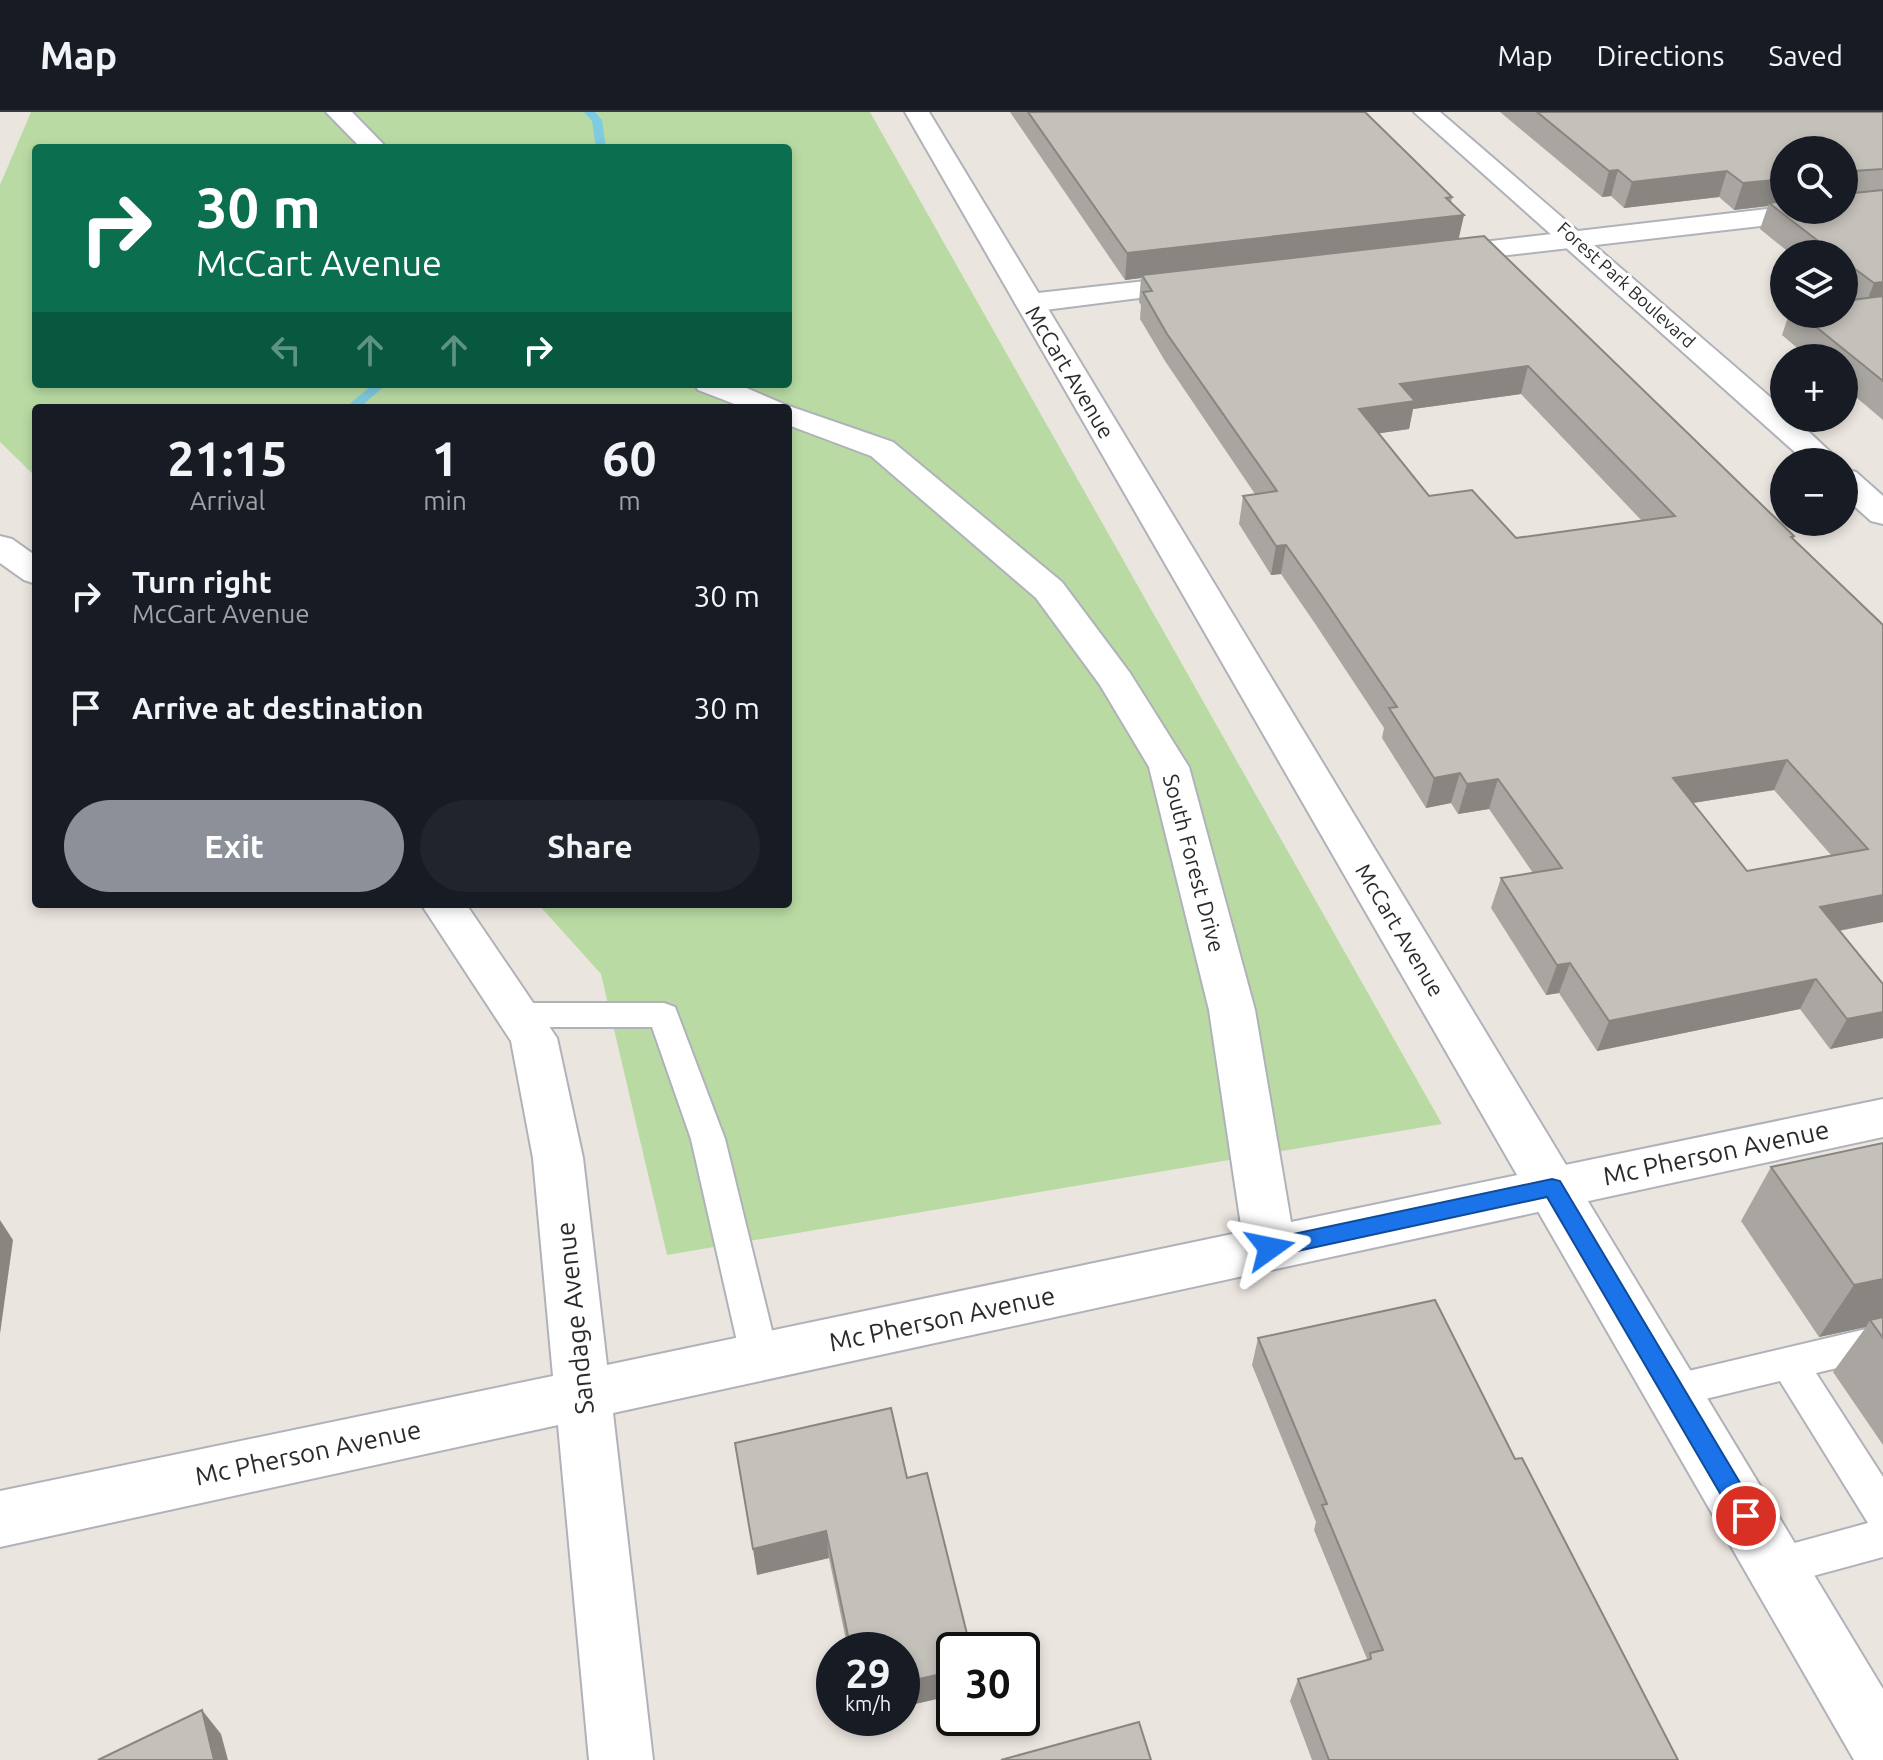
<!DOCTYPE html>
<html lang="en">
<head>
<meta charset="utf-8">
<style>
	body { margin:0; font-family:Ubuntu,sans-serif; background:#20242c; color:#f1f3f6; height:100vh; display:flex; flex-direction:column; font-size:30px; white-space:nowrap }
	* { box-sizing:border-box; margin:0 }
	p { font-size:26px; color:#9ea1a6 }
	.icon { flex:none; width:44px; height:44px; fill:none; stroke:currentColor; stroke-width:2; stroke-linecap:round; stroke-linejoin:round }
	.map { position:relative; flex:1; overflow:hidden }
	.panel { position:absolute; left:32px; top:292px; width:760px; height:504px; display:flex; flex-direction:column; background:#171b24; border-radius:8px; box-shadow:0 4px 12px #0003 }
	.panel>* { flex:none }
	.top-card { position:absolute; left:32px; top:32px; width:760px; height:244px; border-radius:8px; box-shadow:0 4px 12px #0003; background:#0b6e4f; color:#fff; overflow:hidden }
	.fabs { position:absolute; left:1770px; top:24px; display:grid; gap:16px }
	.fabs a { display:grid; place-items:center; width:88px; height:88px; border-radius:50%; background:#171b24; box-shadow:0 4px 12px #0003; font-size:40px }
	.speed { position:absolute; left:816px; top:1520px; display:flex; gap:16px; font-size:40px; font-weight:700; text-align:center }
	.speed>* { display:grid; place-content:center; width:104px; height:104px; border-radius:50%; background:#171b24; box-shadow:0 4px 12px #0003; line-height:1 }
	.speed small { font-size:20px; font-weight:400 }
	.speed .limit { border:4px solid #111; border-radius:12px; background:#fff; color:#111 }
	.pin { position:absolute; display:grid; place-items:center; width:68px; height:68px; color:#fff; margin:-34px; border:4px solid #fff; border-radius:50%; box-shadow:0 2px 8px #0007 }
	.me { position:absolute; width:88px; margin:-44px; rotate:78deg; stroke-linejoin:round; filter:drop-shadow(0 0 6px #0008) }
	.turn { display:flex; align-items:center; gap:28px; height:168px; padding:0 32px; font-size:36px }
	.turn .icon { width:104px; height:104px; stroke-width:2.5 }
	.turn b { display:block; font-size:56px; line-height:68px }
	.lanes { display:flex; align-items:center; height:76px; padding:0 32px; background:#0003; justify-content:center; gap:40px; direction:ltr }
	.lanes .off { opacity:.35 }
	.eta { display:flex; justify-content:space-evenly; align-items:center; height:136px; text-align:center }
	.eta b { font-size:48px; font-weight:700; line-height:56px }
	.action { display:flex; gap:16px; margin-top:auto; padding:16px 32px }
	.action a { flex:1; height:92px; border-radius:48px; background:#8c9099; color:#fff; font-size:32px; font-weight:700; line-height:92px; text-align:center }
	.action a+a { background:#20242c; color:#f1f3f6 }
	ul { padding:0; list-style:none }
	li { display:flex; align-items:center; gap:24px; height:112px; padding:0 32px }
	li div { flex:1 }
	li b { display:block; font-size:30px }
	li em { font-style:normal }
	header { display:flex; align-items:center; gap:48px; box-sizing:border-box; height:112px; padding:0 40px; background:#171b24; border-bottom:2px solid #363941 }
	header strong { font-size:38px }
	nav { display:flex; gap:44px; margin-inline-start:auto; font-size:28px }
	.map>svg:first-child { display:block }
	.green { fill:#b9dba3; fill-rule:evenodd }
	.lines { fill:none; stroke-linecap:round; stroke-linejoin:round }
	.stream { fill:#7fcbe0; fill-rule:evenodd }
	.service-casing { stroke:#b0b2ba; stroke-width:4 }
	.minor-casing { stroke:#b0b2ba; stroke-width:4 }
	.tertiary-casing { stroke:#b0b2ba; stroke-width:4 }
	.service { fill:#fff; fill-rule:evenodd }
	.minor { fill:#fff; fill-rule:evenodd }
	.tertiary { fill:#fff; fill-rule:evenodd }
	.wall { fill:#a9a5a0; fill-rule:evenodd }
	.shaded-wall { fill:#898682 }
	.building { fill:#c4c0ba; stroke:#898682; stroke-width:2; fill-rule:evenodd }
	.route { fill:#1a73e8; stroke:#114b97; stroke-width:2 }
	.labels { text-anchor:middle; stroke-width:6; stroke-linejoin:round; paint-order:stroke }
	.far-street-label { font-size:18px; fill:#2b2b2b; stroke:#fff }
	.street-label { font-size:22px; fill:#2b2b2b; stroke:#fff }
	.near-street-label { font-size:26px; fill:#2b2b2b; stroke:#fff }
</style>
</head>
<body>
<header>
<strong>Map</strong>
<nav><a>Map</a><a>Directions</a><a>Saved</a></nav>
</header>
<div class="map">
<svg width="1883" height="1648" viewBox="0 0 1883 1648">
	<rect width="100%" height="100%" fill="#ebe5df"/>
	<!-- green -->
	<path class="green" d="M 31,0 L 870,0 L 1442,1012 L 667,1143 L 601,862 L 538,792 L 788,792 L 788,296 L 36,296 L 36,365 L 0,330 L 0,73 ZM 36,36 L 788,36 L 788,272 L 36,272 Z"/>
	<g class="lines">
		<!-- stream -->
		<g class="stream">
			<polygon points="584,0 595,0 602,8 606,36 596,36 592,9"/>
			<polygon points="373,272 387,272 359,296 345,296"/>
		</g>
		<!-- service casing -->
		<g class="service-casing">
			<g id="service">
				<polygon points="520,891 664,891 675,895 725,1027 779,1247 773,1259 760,1263 747,1259 741,1247 691,1027 652,915 520,915 509,911 504,903 509,895"/>
				<polygon points="1883,1213 1883,1245 1816,1261 1883,1365 1883,1445 1776,1474 1762,1468 1756,1454 1762,1440 1868,1411 1780,1269 1672,1295 1659,1290 1653,1278 1659,1266"/>
			</g>
		</g>
		<!-- minor casing -->
		<g class="minor-casing">
			<g id="minor">
				<polygon points="326,0 352,0 387,36 361,36"/>
				<polygon points="1784,95 1784,98 1843,98 1839,104 1830,106 1439,151 1429,149 1425,143 1429,137 1439,135"/>
				<polygon points="1200,163 1210,165 1214,171 1210,177 1029,200 1019,197 1015,191 1019,185 1029,182"/>
				<polygon points="694,272 737,272 786,293 893,330 1062,470 1130,561 1189,655 1255,898 1291,1110 1883,987 1883,1025 613,1301 653,1648 589,1648 558,1313 0,1435 0,1379 553,1264 533,1046 511,929 421,792 466,792 557,926 583,1046 607,1253 1242,1120 1209,898 1149,655 1100,573 1036,486 871,344 788,313 788,296 745,296 698,278"/>
				<polygon points="0,424 12,427 36,444 36,472 24,468 0,451"/>
			</g>
		</g>
		<!-- tertiary casing -->
		<g class="tertiary-casing">
			<g id="tertiary">
				<polygon points="905,0 929,0 1883,1577 1883,1648 1854,1648"/>
				<polygon points="1414,0 1440,0 1784,297 1784,306 1794,306 1841,350 1806,350"/>
				<polygon points="1844,357 1856,360 1883,384 1883,412 1871,409 1844,385"/>
			</g>
		</g>
		<!-- service -->
		<use href="#service" class="service"/>
		<!-- minor -->
		<use href="#minor" class="minor"/>
		<!-- tertiary -->
		<use href="#tertiary" class="tertiary"/>
	</g>
	<!-- wall -->
	<g class="wall">
		<path d="M 1010,0 L 1365,0 L 1452,85 L 1451,91 L 1464,103 L 1458,127 L 1794,424 L 1793,427 L 1883,513 L 1883,810 L 1839,819 L 1883,872 L 1883,926 L 1830,937 L 1800,897 L 1597,939 L 1559,881 L 1546,883 L 1491,796 L 1501,766 L 1533,761 L 1489,697 L 1458,702 L 1451,691 L 1426,696 L 1382,626 L 1384,616 L 1316,513 L 1281,462 L 1271,463 L 1239,412 L 1243,384 L 1255,382 L 1165,249 L 1140,207 L 1141,193 L 1139,190 L 1141,166 L 1125,168 ZM 1521,282 L 1642,409 L 1516,426 L 1429,384 L 1379,321 L 1409,317 L 1413,297 ZM 1774,678 L 1831,743 L 1747,759 L 1693,691 Z"/>
		<path d="M 1500,0 L 1883,0 L 1883,308 L 1844,275 L 1844,246 L 1809,246 L 1782,223 L 1789,202 L 1844,202 L 1849,188 L 1844,184 L 1844,142 L 1791,142 L 1760,117 L 1768,94 L 1734,98 L 1719,85 L 1624,96 L 1611,84 L 1602,85 ZM 1784,38 L 1844,38 L 1844,98 L 1784,98 Z"/>
		<polygon points="1883,1031 1883,1333 1833,1260 1866,1215 1819,1225 1741,1109 1771,1055"/>
		<polygon points="1258,1226 1515,1347 1678,1648 1312,1648 1290,1589 1298,1567 1367,1548 1367,1547 1314,1418 1316,1410 1252,1253"/>
		<polygon points="907,1366 954,1538 954,1583 902,1595 902,1538 848,1538 829,1446 757,1463"/>
	</g>
	<!-- shaded-wall -->
	<g class="shaded-wall">
		<polygon points="1618,58 1611,84 1602,85 1609,59"/>
		<polygon points="1727,59 1719,85 1624,96 1632,70"/>
		<polygon points="1784,67 1784,92 1769,91 1768,94 1734,98 1743,71"/>
		<polygon points="1464,103 1458,130 1142,163 1141,166 1125,168 1127,141"/>
		<polygon points="1883,170 1883,197 1863,199 1874,171"/>
		<polygon points="1528,254 1521,282 1413,297 1409,317 1354,325 1359,297 1400,272"/>
		<polygon points="1286,433 1281,462 1271,463 1276,434"/>
		<polygon points="1787,648 1774,678 1661,696 1673,666"/>
		<polygon points="1460,661 1451,691 1426,696 1434,666"/>
		<polygon points="1498,667 1489,697 1458,702 1467,672"/>
		<polygon points="1883,783 1883,810 1805,825 1820,795"/>
		<polygon points="1570,851 1559,881 1546,883 1557,853"/>
		<polygon points="1816,867 1800,897 1597,939 1609,909"/>
		<polygon points="1883,900 1883,926 1830,937 1847,907"/>
		<polygon points="0,1108 13,1128 0,1222"/>
		<polygon points="1883,1167 1883,1211 1870,1208 1866,1215 1819,1225 1854,1173"/>
		<polygon points="826,1419 829,1446 757,1463 753,1437"/>
		<polygon points="954,1559 954,1583 902,1595 902,1571"/>
		<polygon points="202,1598 221,1622 228,1648 214,1648"/>
	</g>
	<!-- building -->
	<g class="building">
		<polygon points="1028,0 1365,0 1452,85 1446,86 1464,103 1127,141"/>
		<polygon points="1537,0 1883,0 1883,57 1853,59 1851,69 1844,69 1844,38 1784,38 1784,67 1743,71 1727,59 1632,70 1618,58 1609,59"/>
		<polygon points="1883,78 1883,170 1874,171 1844,149 1844,142 1835,142 1769,91 1784,89 1784,98 1844,98 1844,82"/>
		<path d="M 1484,124 L 1794,424 L 1791,425 L 1883,513 L 1883,783 L 1820,795 L 1883,872 L 1883,900 L 1847,907 L 1816,867 L 1609,909 L 1570,851 L 1557,853 L 1501,766 L 1562,756 L 1498,667 L 1467,672 L 1460,661 L 1434,666 L 1389,596 L 1397,595 L 1322,484 L 1286,433 L 1276,434 L 1243,384 L 1277,379 L 1167,222 L 1143,180 L 1152,179 L 1142,163 ZM 1528,254 L 1675,404 L 1516,426 L 1472,378 L 1429,384 L 1359,297 L 1415,289 L 1400,272 ZM 1787,648 L 1868,737 L 1747,759 L 1673,666 Z"/>
		<polygon points="1883,184 1883,269 1800,202 1844,202 1844,189"/>
		<polygon points="1883,1031 1883,1167 1854,1173 1771,1055"/>
		<polygon points="1435,1188 1515,1347 1522,1346 1678,1648 1329,1648 1298,1567 1371,1547 1370,1541 1383,1538 1322,1393 1327,1392 1258,1226"/>
		<polygon points="1883,1205 1883,1226 1870,1208"/>
		<polygon points="891,1296 907,1366 927,1361 971,1538 954,1538 954,1559 902,1571 902,1538 851,1538 826,1419 753,1437 735,1331"/>
		<polygon points="202,1598 214,1648 98,1648"/>
		<polygon points="1139,1610 1151,1648 1001,1648"/>
	</g>
	<!-- route -->
	<polygon class="route" points="1552,1067 1560,1069 1755,1396 1758,1404 1755,1412 1746,1415 1738,1412 1547,1085 1270,1145 1263,1142 1260,1136 1263,1129 1270,1127"/>
	<g class="labels">
		<!-- far-street labels -->
		<g class="far-street-label">
			<text transform="translate(1626 173) rotate(42)" y="6">Forest Park Boulevard</text>
		</g>
		<!-- street labels -->
		<g class="street-label">
			<text transform="translate(1070 260) rotate(59)" y="8">McCart Avenue</text>
			<text transform="translate(1194 751) rotate(75)" y="8">South Forest Drive</text>
			<text transform="translate(1400 818) rotate(59)" y="8">McCart Avenue</text>
		</g>
		<!-- near-street labels -->
		<g class="near-street-label">
			<text transform="translate(1716 1041) rotate(-12)" y="9">Mc Pherson Avenue</text>
			<text transform="translate(575 1206) rotate(-96)" y="9">Sandage Avenue</text>
			<text transform="translate(942 1207) rotate(-12)" y="9">Mc Pherson Avenue</text>
			<text transform="translate(308 1341) rotate(-12)" y="9">Mc Pherson Avenue</text>
		</g>
	</g>
</svg>
<div class="fabs">
<a><svg class="icon" aria-label="search" viewBox="0 0 24 24"><circle cx="10" cy="10" r="6"/><path d="M15 15l6 6"/></svg></a>
<a><svg class="icon" aria-label="layers" viewBox="0 0 24 24"><path d="M12 4l9 5-9 5-9-5zM3 14l9 5 9-5"/></svg></a>
<a>+</a>
<a>−</a>
</div>
<div class="speed"><div>29<small>km/h</small></div><div class="limit">30</div></div>
<div class="pin" style="left:1746px;top:1404px;background:#d93025"><svg class="icon" aria-label="arrive" viewBox="0 0 24 24"><path d="M6 21V4h12l-3 4 3 4H6"/></svg></div>
<svg class="me" style="left:1270px;top:1136px" viewBox="-20 -20 40 40"><path d="M0-17L14 15 0 8-14 15z" fill="#1a73e8" stroke="#fff" stroke-width="4"/></svg>
<div class="top-card">
<div class="turn"><svg class="icon" aria-label="right" viewBox="0 0 24 24"><path d="M7 20v-9h11M14 6l5 5-5 5"/></svg><div><b>30 m</b>McCart Avenue</div></div>
<div class="lanes"><svg class="icon off" aria-label="left" viewBox="0 0 24 24"><path d="M17 20v-9H6M10 6l-5 5 5 5"/></svg><svg class="icon off" aria-label="ahead" viewBox="0 0 24 24"><path d="M12 20V5M6 11l6-6 6 6"/></svg><svg class="icon off" aria-label="ahead" viewBox="0 0 24 24"><path d="M12 20V5M6 11l6-6 6 6"/></svg><svg class="icon" aria-label="right" viewBox="0 0 24 24"><path d="M7 20v-9h11M14 6l5 5-5 5"/></svg></div>
</div>
<section class="panel">
<div class="eta">
<div><b>21:15</b><p>Arrival</p></div>
<div><b>1</b><p>min</p></div>
<div><b>60</b><p>m</p></div>
</div>
<ul>
<li><svg class="icon" aria-label="right" viewBox="0 0 24 24"><path d="M7 20v-9h11M14 6l5 5-5 5"/></svg><div><b>Turn right</b><p>McCart Avenue</p></div><em>30 m</em></li>
<li><svg class="icon" aria-label="arrive" viewBox="0 0 24 24"><path d="M6 21V4h12l-3 4 3 4H6"/></svg><div><b>Arrive at destination</b></div><em>30 m</em></li>
</ul>
<div class="action"><a>Exit</a><a>Share</a></div>
</section>
</div>
</body>
</html>
